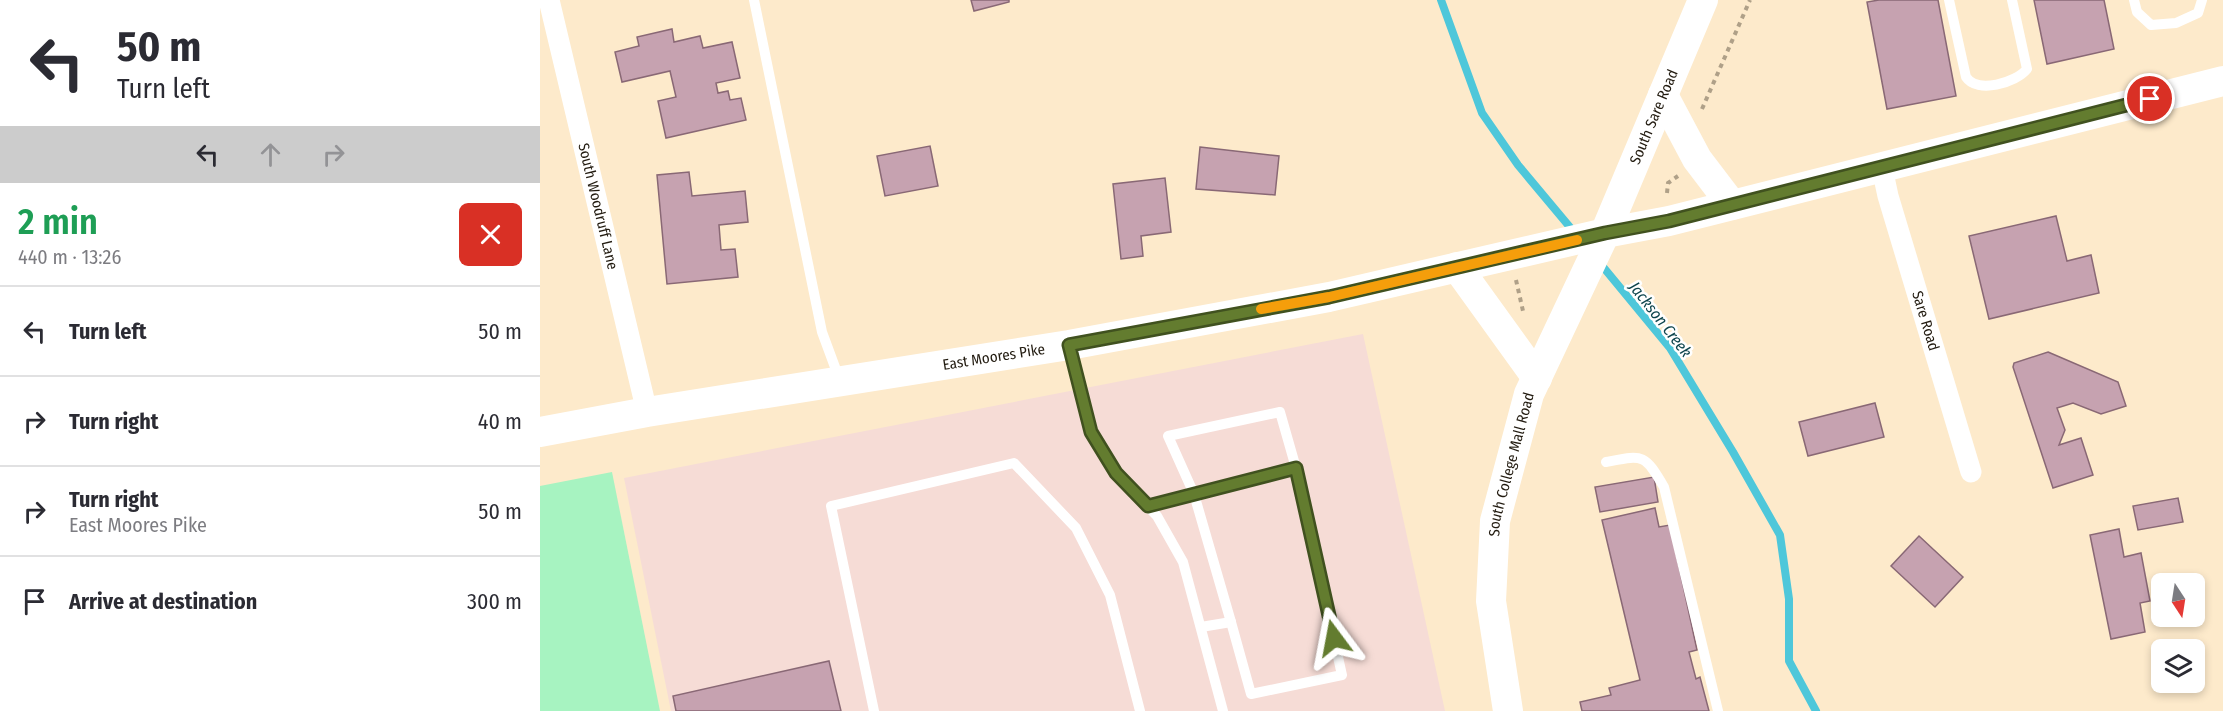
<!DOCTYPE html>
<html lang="en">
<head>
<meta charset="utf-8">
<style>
	body { margin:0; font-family:"Fira Sans Condensed",sans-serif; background:#f2f2f3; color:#2b2b33; height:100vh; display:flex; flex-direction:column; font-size:22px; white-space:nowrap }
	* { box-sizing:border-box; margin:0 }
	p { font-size:20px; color:#7c7c81 }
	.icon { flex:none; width:33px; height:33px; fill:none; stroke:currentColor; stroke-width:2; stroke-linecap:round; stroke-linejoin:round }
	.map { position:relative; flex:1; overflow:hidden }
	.sheet { display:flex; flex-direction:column; background:#fff; width:540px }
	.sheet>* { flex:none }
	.guide { background:#fff; color:#2b2b33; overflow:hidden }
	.needle { width:39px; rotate:168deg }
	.fabs { position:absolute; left:1611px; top:573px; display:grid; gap:12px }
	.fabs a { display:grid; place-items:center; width:54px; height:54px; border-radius:9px; background:#fff; box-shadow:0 3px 9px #0003; font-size:30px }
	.pin { position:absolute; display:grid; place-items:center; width:51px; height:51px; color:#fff; margin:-26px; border:3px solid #fff; border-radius:50%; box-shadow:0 2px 6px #0007 }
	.me { position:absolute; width:66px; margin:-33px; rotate:347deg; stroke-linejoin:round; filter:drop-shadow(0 0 4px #0008) }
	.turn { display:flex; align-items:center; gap:21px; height:126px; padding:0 18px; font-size:27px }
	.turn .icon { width:78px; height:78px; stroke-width:2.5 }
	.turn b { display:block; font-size:42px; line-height:51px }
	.lanes { display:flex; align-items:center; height:57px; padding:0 18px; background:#0003; justify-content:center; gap:30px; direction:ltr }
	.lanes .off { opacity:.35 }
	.round { display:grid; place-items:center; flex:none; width:63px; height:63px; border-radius:9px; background:#f2f2f3 }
	.head { display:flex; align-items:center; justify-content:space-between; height:102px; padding:0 18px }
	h1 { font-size:36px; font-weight:600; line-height:45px; color:#1e9e55 }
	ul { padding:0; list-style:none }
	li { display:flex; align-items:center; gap:18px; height:90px; padding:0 18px; border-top:2px solid #e1e1e2 }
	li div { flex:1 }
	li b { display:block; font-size:22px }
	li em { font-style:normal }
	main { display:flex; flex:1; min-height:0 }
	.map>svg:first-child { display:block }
	.commercial { fill:#f6dcd6 }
	.green { fill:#a7f3c1 }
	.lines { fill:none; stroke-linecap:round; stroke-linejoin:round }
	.stream { stroke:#4ec7da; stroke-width:8 }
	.building { fill:#c6a2b0; stroke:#896875; stroke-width:1.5 }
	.path { stroke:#afa088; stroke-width:4; stroke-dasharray:4.5 4.5; stroke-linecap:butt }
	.service { stroke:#fff; stroke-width:10 }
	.minor { stroke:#fff; stroke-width:21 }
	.secondary { stroke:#fff; stroke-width:30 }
	.route-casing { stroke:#40511f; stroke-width:15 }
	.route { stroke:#637c2f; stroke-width:10 }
	.slow { stroke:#f59e0b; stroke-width:10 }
	.labels { text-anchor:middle; stroke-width:5; stroke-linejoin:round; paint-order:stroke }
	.street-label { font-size:15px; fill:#221b10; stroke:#fff }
	.water-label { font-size:16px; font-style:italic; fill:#0e454d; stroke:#fff }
</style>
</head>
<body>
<main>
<section class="sheet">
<div class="guide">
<div class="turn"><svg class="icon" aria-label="left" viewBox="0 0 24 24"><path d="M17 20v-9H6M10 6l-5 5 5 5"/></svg><div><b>50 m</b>Turn left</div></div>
<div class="lanes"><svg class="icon" aria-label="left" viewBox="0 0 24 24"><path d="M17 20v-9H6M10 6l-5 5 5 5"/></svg><svg class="icon off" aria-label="ahead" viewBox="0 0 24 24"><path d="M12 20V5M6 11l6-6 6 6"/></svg><svg class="icon off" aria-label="right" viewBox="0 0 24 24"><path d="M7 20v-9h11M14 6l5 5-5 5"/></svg></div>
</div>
<div class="head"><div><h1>2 min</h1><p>440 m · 13:26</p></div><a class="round" style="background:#d93025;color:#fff"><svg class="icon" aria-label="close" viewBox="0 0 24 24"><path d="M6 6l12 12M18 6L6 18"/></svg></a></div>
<ul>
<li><svg class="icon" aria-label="left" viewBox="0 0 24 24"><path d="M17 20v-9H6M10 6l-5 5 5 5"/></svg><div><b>Turn left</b></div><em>50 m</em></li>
<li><svg class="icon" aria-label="right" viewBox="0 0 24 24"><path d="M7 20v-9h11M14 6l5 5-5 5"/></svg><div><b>Turn right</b></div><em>40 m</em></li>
<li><svg class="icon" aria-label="right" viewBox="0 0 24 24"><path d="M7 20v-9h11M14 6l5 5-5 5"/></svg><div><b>Turn right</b><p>East Moores Pike</p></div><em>50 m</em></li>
<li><svg class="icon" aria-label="arrive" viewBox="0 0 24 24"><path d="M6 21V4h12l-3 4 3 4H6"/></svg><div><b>Arrive at destination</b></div><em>300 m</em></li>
</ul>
</section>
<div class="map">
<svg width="1683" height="711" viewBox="0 0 1683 711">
	<rect width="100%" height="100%" fill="#fdeacb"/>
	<!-- commercial -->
	<polygon class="commercial" points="823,334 905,711 131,711 84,478"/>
	<!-- green -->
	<polygon class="green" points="72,472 120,711 0,711 0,486"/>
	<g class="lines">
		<!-- stream -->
		<g class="stream">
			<polyline points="901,0 942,113 978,165 1034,232"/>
			<polyline points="1059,262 1130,348 1193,452 1240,535 1249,599 1249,661 1276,711"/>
		</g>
	</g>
	<!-- building -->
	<g class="building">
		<polygon points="431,0 469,0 469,2 434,11"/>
		<polygon points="1339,0 1398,0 1416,96 1347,109 1327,2"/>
		<polygon points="1494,0 1564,0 1574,49 1507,64"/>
		<polygon points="132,29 134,42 160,36 163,48 192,42 200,78 176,83 178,93 188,91 190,100 201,98 206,120 126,138 118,101 136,97 130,71 82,82 75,52 99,46 97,37"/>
		<polygon points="390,146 398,186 345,196 337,156"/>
		<polygon points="660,147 739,156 735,195 656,189"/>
		<polygon points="149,172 152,196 205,191 208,222 179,225 181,250 195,249 198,277 127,284 117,175"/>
		<polygon points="625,178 631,232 601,236 603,256 581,259 573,184"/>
		<polygon points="1516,216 1527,261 1551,255 1559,293 1449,319 1429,236"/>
		<polygon points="1508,352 1578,382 1586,406 1561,414 1533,403 1517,408 1525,430 1519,445 1541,438 1553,475 1513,488 1473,367 1474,363"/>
		<polygon points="1335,403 1344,437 1268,456 1259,422"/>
		<polygon points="1114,477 1118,502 1060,512 1055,487"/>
		<polygon points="1638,498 1643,522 1598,530 1593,506"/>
		<polygon points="1115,508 1119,527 1130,525 1157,650 1149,652 1156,679 1160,677 1169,711 1042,711 1040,702 1071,695 1069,688 1100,680 1062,520"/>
		<polygon points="1579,529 1584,557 1601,553 1610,601 1600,603 1605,632 1571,639 1550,535"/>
		<polygon points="1379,536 1423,577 1395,607 1351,566"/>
		<polygon points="289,661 301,711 136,711 133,696"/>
	</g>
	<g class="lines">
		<!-- path -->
		<g class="path">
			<polyline points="1162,109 1210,0"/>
			<polyline points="1127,193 1128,183 1138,176"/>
			<polyline points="976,280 983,311"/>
		</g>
		<!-- service -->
		<g class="service">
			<polyline points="214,0 282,332 299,378"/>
			<path d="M 1409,0 L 1426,77 C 1437,94 1476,83 1487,69 L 1472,0"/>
			<polyline points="1594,0 1597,12 1611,25 1636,23 1658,13 1662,0"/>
			<polyline points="530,348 551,432 575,473 617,516 643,562 683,711"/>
			<path d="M 1066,462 C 1103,455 1104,453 1124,487 L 1178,711"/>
			<polyline points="608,506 756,468 802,675 711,694 691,622 661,627"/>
			<polyline points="691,622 654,494 628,436 740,412 756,468"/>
			<polyline points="334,711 291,506 474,463 536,528 570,595 600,711"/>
		</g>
		<!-- minor -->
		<g class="minor">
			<path id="s1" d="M 9,0 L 107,412"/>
			<path id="s2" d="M 1342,168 L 1348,196 L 1431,472"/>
		</g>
		<!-- secondary -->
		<g class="secondary">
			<polyline points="1123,95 1157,159 1192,205"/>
			<polyline points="917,267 997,378"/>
			<path id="s3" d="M 0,432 L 107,412 L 529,345 L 789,297 L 1065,233 L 1129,221 L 1683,81"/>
			<path id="s4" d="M 968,711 L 951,601 L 955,521 L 989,394 L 1065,233 L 1163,0"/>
		</g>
	</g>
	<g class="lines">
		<!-- route casing -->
		<g class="route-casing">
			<polyline id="route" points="794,638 756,468 608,506 576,473 551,432 529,345 789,297 1065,233 1129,221 1610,99"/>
		</g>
		<!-- route -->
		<use href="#route" class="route"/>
		<!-- slow -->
		<polyline class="slow" points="721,309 789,297 1037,240"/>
	</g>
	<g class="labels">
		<!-- street labels -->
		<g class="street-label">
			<text dy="5" stroke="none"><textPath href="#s4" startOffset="627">South Sare Road</textPath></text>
			<text dy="5" stroke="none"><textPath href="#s1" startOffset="212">South Woodruff Lane</textPath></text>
			<text dy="5" stroke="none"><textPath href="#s2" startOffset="159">Sare Road</textPath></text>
			<text dy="5" stroke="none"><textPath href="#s3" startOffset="460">East Moores Pike</textPath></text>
			<text dy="5" stroke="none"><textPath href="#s4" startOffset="250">South College Mall Road</textPath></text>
		</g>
		<!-- water labels -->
		<g class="water-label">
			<text transform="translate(1121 319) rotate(52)" y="6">Jackson Creek</text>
		</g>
	</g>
</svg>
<div class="fabs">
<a><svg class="needle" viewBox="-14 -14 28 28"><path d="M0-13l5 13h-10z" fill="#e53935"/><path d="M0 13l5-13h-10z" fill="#7c7c81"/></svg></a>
<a><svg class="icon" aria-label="layers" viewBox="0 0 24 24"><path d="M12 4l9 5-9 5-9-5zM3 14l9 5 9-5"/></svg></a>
</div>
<div class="pin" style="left:1610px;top:99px;background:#d93025"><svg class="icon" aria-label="arrive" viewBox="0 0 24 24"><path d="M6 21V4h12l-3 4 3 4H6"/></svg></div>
<svg class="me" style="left:794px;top:638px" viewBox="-20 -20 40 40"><path d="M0-17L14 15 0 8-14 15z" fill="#637c2f" stroke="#fff" stroke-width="4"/></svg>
</div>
</main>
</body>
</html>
